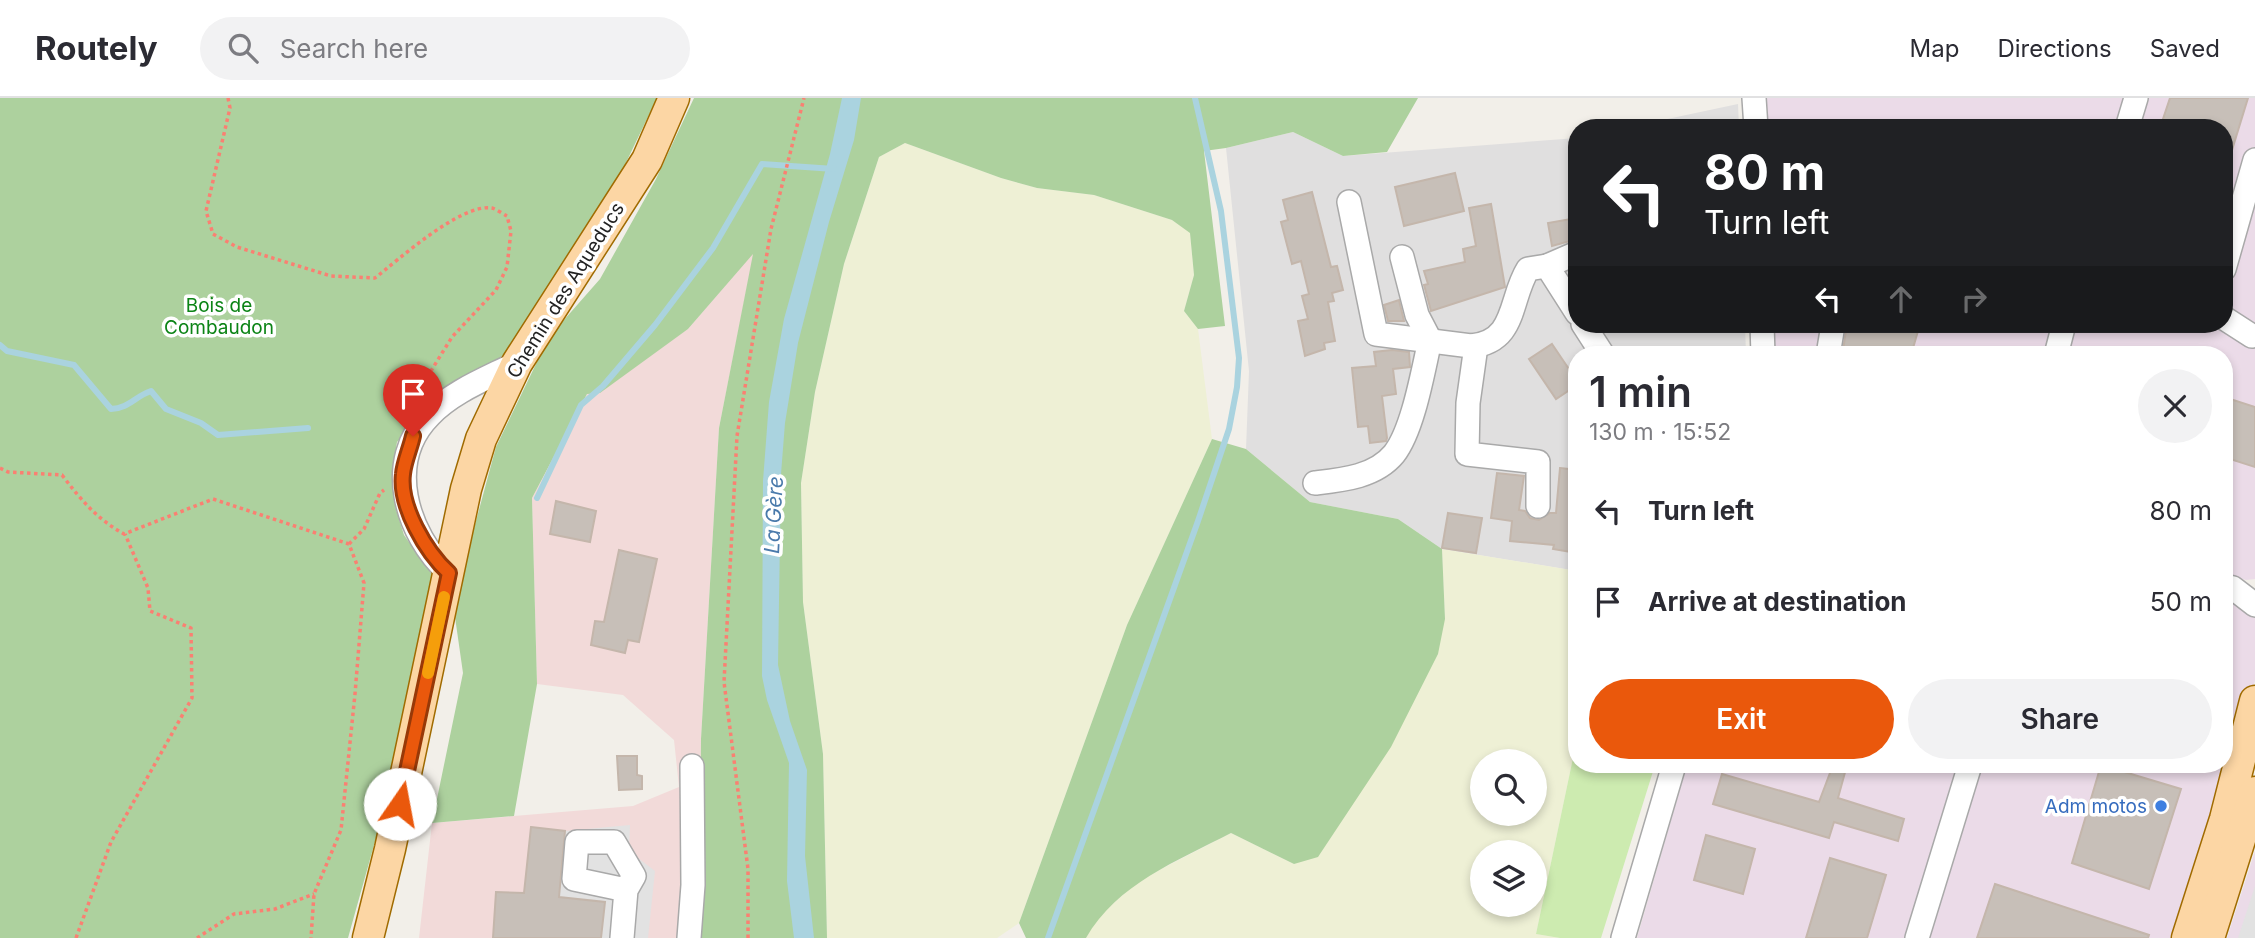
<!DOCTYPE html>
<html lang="en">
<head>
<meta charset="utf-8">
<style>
	body { margin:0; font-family:Inter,sans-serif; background:#f2f2f3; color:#2b2b33; height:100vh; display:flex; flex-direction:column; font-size:26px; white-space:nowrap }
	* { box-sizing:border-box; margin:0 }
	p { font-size:23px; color:#7c7c81 }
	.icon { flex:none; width:38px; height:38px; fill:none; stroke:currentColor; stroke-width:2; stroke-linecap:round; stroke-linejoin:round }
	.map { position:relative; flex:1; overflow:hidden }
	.panel { position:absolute; left:1568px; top:248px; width:665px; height:427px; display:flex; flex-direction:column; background:#fff; border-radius:28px; box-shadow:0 4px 10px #0003 }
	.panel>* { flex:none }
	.banner { position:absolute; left:1568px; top:21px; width:665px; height:214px; border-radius:28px; box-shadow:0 4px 10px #0003; background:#202124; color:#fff; overflow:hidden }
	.buttons { position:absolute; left:1470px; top:651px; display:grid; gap:14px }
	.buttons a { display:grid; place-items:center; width:77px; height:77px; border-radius:50%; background:#fff; box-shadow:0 4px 10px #0003; font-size:35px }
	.pin { position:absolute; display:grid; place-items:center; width:60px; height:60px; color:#fff; margin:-72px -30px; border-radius:50% 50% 50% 0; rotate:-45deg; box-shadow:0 0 7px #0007 }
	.pin .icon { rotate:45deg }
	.me { position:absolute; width:77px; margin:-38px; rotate:12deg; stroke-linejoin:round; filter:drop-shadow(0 0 5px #0008) }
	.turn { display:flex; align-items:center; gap:24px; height:147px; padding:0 21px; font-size:32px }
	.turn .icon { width:91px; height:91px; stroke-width:2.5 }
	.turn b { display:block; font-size:49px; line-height:60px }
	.lanes { display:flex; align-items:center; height:66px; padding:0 21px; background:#0003; justify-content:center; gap:35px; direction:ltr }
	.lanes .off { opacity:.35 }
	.round { display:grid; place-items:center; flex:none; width:74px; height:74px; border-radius:37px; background:#f2f2f3 }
	.headline { display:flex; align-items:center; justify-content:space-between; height:119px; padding:0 21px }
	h1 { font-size:42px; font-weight:600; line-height:52px }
	.button { display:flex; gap:14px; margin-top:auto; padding:14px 21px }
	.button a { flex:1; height:80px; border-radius:42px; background:#ea580c; color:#fff; font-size:28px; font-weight:600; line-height:80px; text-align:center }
	.button a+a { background:#f2f2f3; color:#2b2b33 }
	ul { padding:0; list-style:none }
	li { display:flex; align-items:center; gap:21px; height:91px; padding:0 21px }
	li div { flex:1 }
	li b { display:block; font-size:26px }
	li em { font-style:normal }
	header { display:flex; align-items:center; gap:42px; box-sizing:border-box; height:98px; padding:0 35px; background:#fff; border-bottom:2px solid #e1e1e2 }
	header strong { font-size:33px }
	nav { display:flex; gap:38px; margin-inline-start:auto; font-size:24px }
	.search { width:490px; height:63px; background:#f2f2f3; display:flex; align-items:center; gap:18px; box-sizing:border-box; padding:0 24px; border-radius:38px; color:#7c7c81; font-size:26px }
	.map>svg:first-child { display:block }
	.residential { fill:#e0dfdf }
	.commercial { fill:#f2dad9 }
	.industrial { fill:#ebdbe8 }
	.farmland { fill:#eef0d5; fill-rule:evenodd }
	.grass { fill:#cdebb0 }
	.forest { fill:#add19e }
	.parking { fill:#e2e2e2 }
	.water { fill:#aad3df }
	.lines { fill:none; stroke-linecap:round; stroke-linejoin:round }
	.stream { stroke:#aad3df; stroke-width:6 }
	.building { fill:#c7bfb8; stroke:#c4b6ab; stroke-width:2 }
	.minor-casing { stroke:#a9a9a9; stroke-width:26 }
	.major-casing { stroke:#a06b00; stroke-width:33 }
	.path { stroke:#fa8072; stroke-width:3.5; stroke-dasharray:3.5 3.5; stroke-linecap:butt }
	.minor { stroke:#fff; stroke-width:23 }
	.major { stroke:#fcd6a4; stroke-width:30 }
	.route-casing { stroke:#983908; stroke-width:18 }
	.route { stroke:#ea580c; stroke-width:12 }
	.slow { stroke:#f59e0b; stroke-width:12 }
	.shop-dot { fill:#3f7fe0; stroke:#fff; stroke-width:2.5 }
	.labels { text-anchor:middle; stroke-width:7; stroke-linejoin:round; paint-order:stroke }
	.street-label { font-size:19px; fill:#222; stroke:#fff }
	.park-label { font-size:19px; fill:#0c8416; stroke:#fff }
	.shop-label { font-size:19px; fill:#366cbe; stroke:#fff; text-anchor:end }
	.water-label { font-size:21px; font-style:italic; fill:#4a7aab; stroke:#fff }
</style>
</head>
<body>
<header>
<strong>Routely</strong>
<div class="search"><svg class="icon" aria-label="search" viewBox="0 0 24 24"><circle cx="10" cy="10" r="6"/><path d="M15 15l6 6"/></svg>Search here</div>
<nav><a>Map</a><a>Directions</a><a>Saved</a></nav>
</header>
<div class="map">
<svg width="2255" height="840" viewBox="0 0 2255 840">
	<rect width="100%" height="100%" fill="#f2efe9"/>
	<!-- residential -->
	<g class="residential">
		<polygon points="1738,6 1739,30 1625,30"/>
		<polygon points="1293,34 1343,58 1577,40 1577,226 1745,226 1746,257 1577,257 1577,473 1442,451 1398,421 1310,404 1246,351 1249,273 1226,50"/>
	</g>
	<!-- commercial -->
	<polygon class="commercial" points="754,154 719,330 701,641 699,840 419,840 432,725 633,708 679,689 674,642 623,597 537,586 532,400 587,296 688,231"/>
	<!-- industrial -->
	<g class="industrial">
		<polygon points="1765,0 2255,0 2255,481 2246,482 2224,475 2224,257 1776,257 1773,226 2224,226 2224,30 1766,30"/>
		<polygon points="2224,501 2255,512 2255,583 2176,840 1637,840 1687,667 2224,667"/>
		<polygon points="2255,753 2255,840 2227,840"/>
	</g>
	<!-- farmland -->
	<g class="farmland">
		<polygon points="905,45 1001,80 1037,90 1094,97 1172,122 1190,134 1194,177 1184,213 1198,231 1212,341 1127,527 1019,825 997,840 827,840 823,656 803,504 801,385 815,294 844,166 879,59"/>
		<path d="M 1442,451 L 1577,473 L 1577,641 L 1536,836 L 1560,840 L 1086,840 L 1097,820 L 1138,783 L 1231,735 L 1294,766 L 1445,521 ZM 1482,663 L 1535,663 L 1535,716 L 1482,716 ZM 1482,754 L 1535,754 L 1535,807 L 1482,807 Z"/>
	</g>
	<!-- grass -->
	<polygon class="grass" points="1577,641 1577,667 1655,667 1601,840 1560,840 1536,836"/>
	<!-- forest -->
	<g class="forest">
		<polygon points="0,0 657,0 621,75 502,268 416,323 397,344 392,375 395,408 404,437 438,485 400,654 348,840 0,840"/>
		<polygon points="694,0 1418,0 1387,54 1343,58 1293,34 1226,50 1204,53 1225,228 1198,231 1184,213 1194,177 1190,135 1172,122 1094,97 1037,90 1001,80 905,45 879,59 844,166 815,294 801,385 803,504 823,656 827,840 699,840 701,641 719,330 753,156 688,231 600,295 587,296 532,400 537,586 514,718 432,725 463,575 455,519 473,434 496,349 549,239 600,181 656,81"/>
		<path d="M 1212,341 L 1246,351 L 1310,404 L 1398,421 L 1442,451 L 1445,521 L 1438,556 L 1391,649 L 1318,759 L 1294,766 L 1231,735 C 1177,763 1117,786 1086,840 L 1026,840 L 1019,825 L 1127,527 Z"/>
	</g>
	<!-- parking -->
	<g class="parking">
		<polygon points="630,727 629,753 655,773 648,840 601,840 605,804 559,799 565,733"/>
		<polygon points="2255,788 2255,840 2238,840"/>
	</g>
	<!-- water -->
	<polygon class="water" points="842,0 861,0 854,42 829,124 798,245 785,325 781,376 778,567 790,623 807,672 805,758 814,840 794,840 787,783 789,665 767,602 762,578 763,383 769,304 784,221 830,56"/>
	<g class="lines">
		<!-- stream -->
		<g class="stream">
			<path d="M 0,247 L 7,253 L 74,267 L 111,311 C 129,310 134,299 151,293 L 166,311 L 201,325 L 218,337 L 308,330"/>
			<polyline points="537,400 581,307 603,288 655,227 713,150 762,66 834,71"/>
			<polyline points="1048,840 1198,423 1229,331 1237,289 1239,260 1221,113 1195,0"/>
		</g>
	</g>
	<!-- building -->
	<g class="building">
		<polygon points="2170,0 2248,0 2228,65 2224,64 2224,30 2160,30"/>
		<polygon points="1455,75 1464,113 1404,128 1395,89"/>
		<polygon points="1312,94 1331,169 1337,168 1343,192 1332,195 1334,203 1328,204 1335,243 1324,245 1325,251 1305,258 1298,223 1308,221 1302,198 1309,196 1301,163 1292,166 1281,124 1288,122 1283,102"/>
		<polygon points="1491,106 1505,189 1431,213 1424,187 1428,186 1424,173 1465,164 1463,151 1476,148 1469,110"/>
		<polygon points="1577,120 1577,141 1552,148 1548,125"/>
		<polygon points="1399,202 1404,223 1388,223 1384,207"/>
		<polygon points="1847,226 1920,226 1911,257 1858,257 1843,252"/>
		<polygon points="1552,246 1577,283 1577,287 1556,301 1529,261"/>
		<polygon points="1392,252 1409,254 1410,269 1393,271 1396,296 1382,298 1387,340 1386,343 1370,345 1368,328 1358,329 1352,270 1376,268 1374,254"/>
		<polygon points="2224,299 2255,309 2255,369 2224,359"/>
		<polygon points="1560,370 1577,372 1577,455 1553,451 1554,447 1510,443 1512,423 1491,420 1497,375 1524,378 1519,412 1525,413 1530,420 1539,422 1550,415 1556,415"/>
		<polygon points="556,403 596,413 590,444 550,436"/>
		<polygon points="1448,415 1482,420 1476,455 1442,450"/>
		<polygon points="619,452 657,461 639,544 628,542 625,555 591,547 595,523 604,524"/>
		<polygon points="617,658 637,658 637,677 642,678 642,691 619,692"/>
		<polygon points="1833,667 1847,667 1838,700 1904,721 1898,743 1834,724 1829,740 1713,706 1722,676 1819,704"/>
		<polygon points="2101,667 2181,691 2149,791 2072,765"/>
		<polygon points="531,729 565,733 559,799 605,804 601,840 493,840 496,794 524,795"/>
		<polygon points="1706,737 1755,751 1743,796 1694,782"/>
		<polygon points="1830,760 1886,777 1867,840 1806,840"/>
		<polygon points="1995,786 2149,837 2148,840 1977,840"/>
	</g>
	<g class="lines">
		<!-- minor casing -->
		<g class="minor-casing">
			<g id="minor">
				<polyline points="1754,0 1756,30"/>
				<polyline points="2127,30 2136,0"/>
				<path d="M 1349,104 L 1376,236 L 1471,248 C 1517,244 1509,201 1528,171 L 1547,168 L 1577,215"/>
				<polyline points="1547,168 1577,155"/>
				<polyline points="2224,171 2255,62"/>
				<polyline points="2224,220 2252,238"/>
				<polyline points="1583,226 1603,257"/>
				<polyline points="1762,226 1763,257"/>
				<polyline points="1476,248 1468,305 1467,356 1538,364 1538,408"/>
				<polyline points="1828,257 1832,233"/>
				<polyline points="2056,257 2064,226"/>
				<path d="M 1315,385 C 1342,382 1375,379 1394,356 C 1413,332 1423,273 1430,242 L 1417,217 L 1402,159"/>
				<path d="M 449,475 C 406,436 384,363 430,317 C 453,293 488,280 517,265"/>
				<polyline points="2224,488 2233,490 2255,507"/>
				<polyline points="622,840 626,792 634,778 614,744 577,744 574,781 626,792"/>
				<polyline points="689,840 693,787 692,668"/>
				<polyline points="1623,840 1674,667"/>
				<polyline points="1917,840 1970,667"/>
			</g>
		</g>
		<!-- major casing -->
		<g class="major-casing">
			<g id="major">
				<polyline points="368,840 390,751 466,391 481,341 517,265 647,62 674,0"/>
				<polyline points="2187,840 2225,721 2255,603"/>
				<polyline points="2209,840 2255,694"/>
			</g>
		</g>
		<!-- path -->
		<g class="path">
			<path d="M 228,0 L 230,10 L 206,113 L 213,136 L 237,149 L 331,178 L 375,180 C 398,162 461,105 492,110 C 496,111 503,116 507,118 L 511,133 L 507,169 L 496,192 L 452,239 L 426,281 L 427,291"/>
			<path d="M 0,370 L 8,374 L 62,377 C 81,402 97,421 124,436 L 213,401 L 349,446 L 364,485 L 355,596 L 341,732 L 314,796 L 311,840"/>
			<polyline points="349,446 364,431 380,395 384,392"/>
			<polyline points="76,840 111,744 192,600 191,530 150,513 148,490 125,436"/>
			<polyline points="197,840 234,816 275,811 314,796"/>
			<polyline points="748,840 748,771 724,584 737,338 771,131 804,0"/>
		</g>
		<!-- minor -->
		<use href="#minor" class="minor"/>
		<!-- major -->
		<use href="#major" class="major"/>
	</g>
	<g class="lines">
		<!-- route casing -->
		<g class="route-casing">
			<path id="route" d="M 400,706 L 449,475 C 426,454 399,408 403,376 C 404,364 410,351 413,338"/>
		</g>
		<!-- route -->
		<use href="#route" class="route"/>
		<!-- slow -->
		<polyline class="slow" points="428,575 444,499"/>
	</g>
	<!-- markers -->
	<circle class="shop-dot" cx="2161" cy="708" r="7"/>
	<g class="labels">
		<!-- street labels -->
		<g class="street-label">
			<text transform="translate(565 192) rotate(-58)" y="7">Chemin des Aqueducs</text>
		</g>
		<!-- park labels -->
		<g class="park-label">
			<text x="219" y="214">Bois de<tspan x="219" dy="22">Combaudon</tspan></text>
		</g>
		<!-- shop labels -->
		<g class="shop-label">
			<text x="2147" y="715">Adm motos</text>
		</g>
		<!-- water labels -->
		<g class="water-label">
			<text transform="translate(774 417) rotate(-87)" y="7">La Gère</text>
		</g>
	</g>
</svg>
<div class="buttons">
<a><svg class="icon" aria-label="search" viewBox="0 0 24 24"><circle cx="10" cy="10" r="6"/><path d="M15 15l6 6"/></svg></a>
<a><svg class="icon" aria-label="layers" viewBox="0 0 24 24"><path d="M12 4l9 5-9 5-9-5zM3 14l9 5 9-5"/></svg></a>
</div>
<div class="pin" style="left:413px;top:338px;background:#d93025"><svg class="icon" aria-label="arrive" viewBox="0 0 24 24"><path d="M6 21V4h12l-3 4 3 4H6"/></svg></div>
<svg class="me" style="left:400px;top:706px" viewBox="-20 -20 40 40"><circle r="19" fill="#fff"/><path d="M0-13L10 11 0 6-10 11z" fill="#ea580c"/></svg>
<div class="banner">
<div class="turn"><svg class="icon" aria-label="left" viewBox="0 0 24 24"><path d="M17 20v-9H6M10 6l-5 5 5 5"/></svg><div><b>80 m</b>Turn left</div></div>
<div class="lanes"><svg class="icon" aria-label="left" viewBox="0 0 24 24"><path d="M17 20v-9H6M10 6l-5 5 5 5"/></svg><svg class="icon off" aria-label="ahead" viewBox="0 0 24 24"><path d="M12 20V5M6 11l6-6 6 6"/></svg><svg class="icon off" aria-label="right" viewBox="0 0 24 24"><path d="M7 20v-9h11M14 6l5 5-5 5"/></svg></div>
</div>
<section class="panel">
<div class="headline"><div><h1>1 min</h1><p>130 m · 15:52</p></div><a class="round"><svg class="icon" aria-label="close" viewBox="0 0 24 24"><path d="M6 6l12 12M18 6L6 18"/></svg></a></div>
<ul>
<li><svg class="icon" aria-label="left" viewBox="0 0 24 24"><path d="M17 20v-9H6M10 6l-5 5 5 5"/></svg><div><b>Turn left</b></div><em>80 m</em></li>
<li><svg class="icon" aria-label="arrive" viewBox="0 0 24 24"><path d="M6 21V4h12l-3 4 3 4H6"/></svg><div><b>Arrive at destination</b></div><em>50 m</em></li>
</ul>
<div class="button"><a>Exit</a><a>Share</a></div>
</section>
</div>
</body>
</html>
